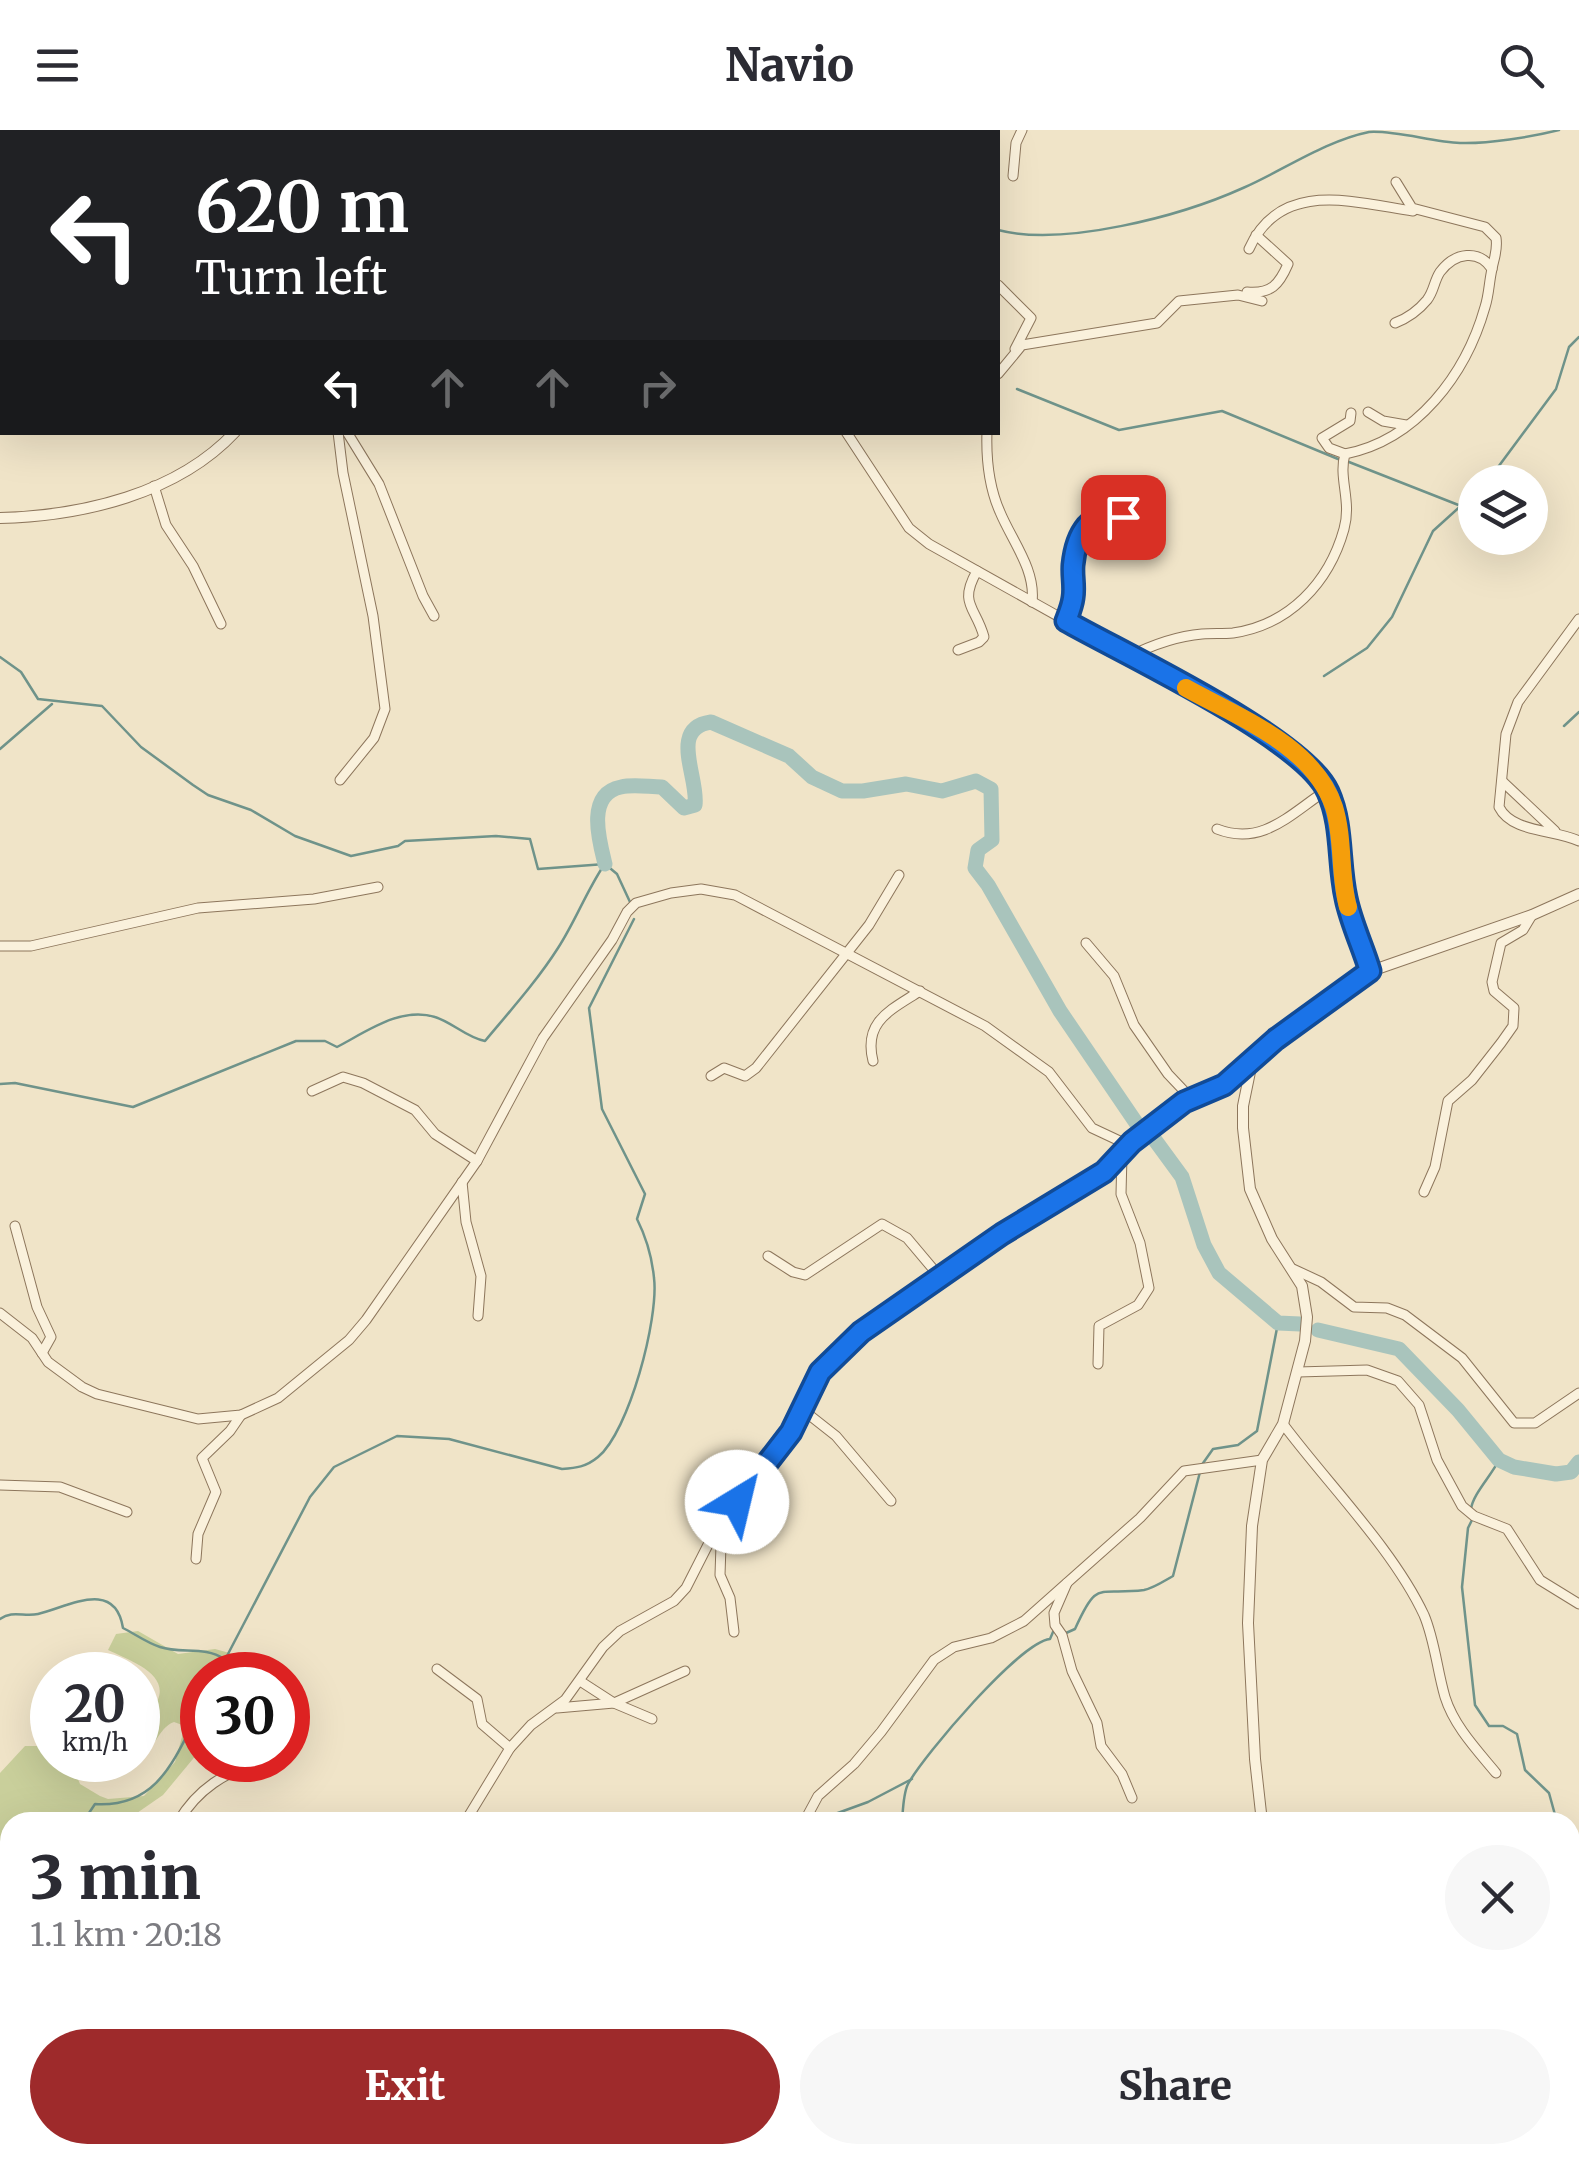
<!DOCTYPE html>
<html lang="en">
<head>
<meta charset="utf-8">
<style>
	body { margin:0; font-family:Merriweather,serif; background:#f7f7f7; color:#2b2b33; height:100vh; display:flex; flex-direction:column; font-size:38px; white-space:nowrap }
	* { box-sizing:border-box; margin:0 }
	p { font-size:32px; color:#7c7c81 }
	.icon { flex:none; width:55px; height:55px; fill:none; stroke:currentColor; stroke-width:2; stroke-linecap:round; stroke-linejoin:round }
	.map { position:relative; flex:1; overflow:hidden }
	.details { position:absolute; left:0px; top:1682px; width:1580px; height:352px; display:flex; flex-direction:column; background:#fff; border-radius:30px 30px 0 0; box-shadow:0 10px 40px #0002 }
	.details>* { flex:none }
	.hud { position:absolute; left:0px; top:0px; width:1000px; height:305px; box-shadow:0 10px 40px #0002; background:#202124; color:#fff; overflow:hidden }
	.controls { position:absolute; left:1458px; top:335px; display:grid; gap:20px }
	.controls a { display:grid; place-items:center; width:90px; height:90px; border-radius:50%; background:#fff; box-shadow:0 10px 40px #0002; font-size:50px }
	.speed { position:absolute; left:30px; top:1522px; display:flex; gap:20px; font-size:50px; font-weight:700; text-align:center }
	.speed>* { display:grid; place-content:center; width:130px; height:130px; border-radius:50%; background:#fff; box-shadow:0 10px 40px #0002; line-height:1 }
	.speed small { font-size:25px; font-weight:400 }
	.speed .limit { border:15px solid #d22; background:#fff; color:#111 }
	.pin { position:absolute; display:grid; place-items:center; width:85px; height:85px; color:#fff; margin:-42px; border-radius:20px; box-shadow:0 5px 15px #0006 }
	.me { position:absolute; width:110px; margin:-55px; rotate:36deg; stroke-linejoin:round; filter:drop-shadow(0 0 8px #0008) }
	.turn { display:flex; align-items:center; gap:35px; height:210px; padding:0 30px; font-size:45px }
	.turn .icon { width:130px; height:130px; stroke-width:2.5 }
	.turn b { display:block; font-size:70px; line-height:85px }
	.lanes { display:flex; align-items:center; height:95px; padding:0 30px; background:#0003; justify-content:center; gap:50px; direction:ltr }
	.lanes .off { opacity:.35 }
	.round { display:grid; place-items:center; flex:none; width:105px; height:105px; border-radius:52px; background:#f7f7f7 }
	.overview { display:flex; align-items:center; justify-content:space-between; height:170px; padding:0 30px }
	h1 { font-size:60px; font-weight:800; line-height:75px }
	.action { display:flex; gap:20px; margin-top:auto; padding:20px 30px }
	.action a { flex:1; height:115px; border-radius:60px; background:#9e2a2b; color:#fff; font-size:40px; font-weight:800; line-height:115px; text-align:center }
	.action a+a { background:#f7f7f7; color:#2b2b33 }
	header { display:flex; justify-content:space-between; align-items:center; height:130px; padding:0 30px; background:#fff; font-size:45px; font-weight:800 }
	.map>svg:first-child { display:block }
	.green { fill:#c9cf9b }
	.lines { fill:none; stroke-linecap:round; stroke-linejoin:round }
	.stream { stroke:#6f938a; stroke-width:2.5 }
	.river { stroke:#a9c4bc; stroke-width:15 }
	.minor-casing { stroke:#8d765c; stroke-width:11 }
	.tertiary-casing { stroke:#8d765c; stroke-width:12 }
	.minor { stroke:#faf1dc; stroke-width:9 }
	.tertiary { stroke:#faf1dc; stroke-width:10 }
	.route-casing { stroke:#114b97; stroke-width:25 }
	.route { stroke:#1a73e8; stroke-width:18 }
	.slow { stroke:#f59e0b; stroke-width:18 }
</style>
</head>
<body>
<header><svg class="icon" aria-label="menu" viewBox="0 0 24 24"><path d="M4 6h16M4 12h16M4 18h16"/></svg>Navio<svg class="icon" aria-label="search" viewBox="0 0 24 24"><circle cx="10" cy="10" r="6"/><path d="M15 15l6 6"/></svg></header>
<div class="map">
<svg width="1579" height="2034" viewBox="0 0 1579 2034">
	<rect width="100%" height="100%" fill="#f0e4c8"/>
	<!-- green -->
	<path class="green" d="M 138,1501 L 178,1524 L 215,1519 L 244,1527 L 233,1545 L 202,1545 L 202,1618 L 163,1665 L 124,1692 L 10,1692 L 10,1862 L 0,1862 L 0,1643 L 25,1616 L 43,1616 L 52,1620 L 52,1630 L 70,1630 L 80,1654 L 100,1666 L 108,1669 L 144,1666 L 175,1632 L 185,1596 L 174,1592 C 157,1598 157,1621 138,1622 L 138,1574 L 151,1581 C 179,1547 133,1532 108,1520 L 116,1504 Z"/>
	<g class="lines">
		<!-- stream -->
		<g class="stream">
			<polyline points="0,41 2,42"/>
			<path d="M 998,100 C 1064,117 1181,86 1243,58 C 1284,40 1325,11 1369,2 C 1394,0 1433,12 1460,13 C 1488,14 1531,7 1559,0"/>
			<polyline points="1017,259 1119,300 1222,281 1338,329"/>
			<polyline points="1349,332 1461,376"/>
			<polyline points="1487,352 1556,259 1569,217 1579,207"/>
			<polyline points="0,527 21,542 38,569 102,576 141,617 193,655 208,665 251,680 295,706 351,726 398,716 405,711 496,706 530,709 538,739 605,734 617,744 630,772"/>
			<polyline points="1324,546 1367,518 1392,487 1433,401 1475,363"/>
			<polyline points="1564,596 1579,582"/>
			<polyline points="0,619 52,574"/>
			<path d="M 0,954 L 15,953 L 133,977 L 296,911 L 325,911 L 337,917 C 366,902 401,876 435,887 C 452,892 467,908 485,911 C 510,881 537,851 558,818 C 575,792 586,762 604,735"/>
			<polyline points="1201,1336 1213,1319 1238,1315 1257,1301 1278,1193"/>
			<path d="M 1471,1379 C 1473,1364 1491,1346 1499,1330"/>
			<polyline points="1472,1390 1468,1398 1462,1457 1475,1575 1489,1596 1503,1596 1517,1604 1525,1640 1549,1663 1557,1692"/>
			<path d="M 0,1489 C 12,1480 24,1487 38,1484 C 68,1477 115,1448 123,1498 C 135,1504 147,1513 160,1517 C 181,1524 205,1516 224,1529"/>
			<path d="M 1066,1503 L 1075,1499 C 1098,1448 1097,1466 1144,1460 C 1154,1458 1164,1451 1173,1446 L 1200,1342"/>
			<path d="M 217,1545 L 310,1367 L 334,1337 L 397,1306 L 449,1309 L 562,1339 C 576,1338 586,1337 598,1327 C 629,1302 659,1188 654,1148 C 652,1127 646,1107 637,1089 L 645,1064 L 602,979 L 589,878 L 634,789"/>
			<path d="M 83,1692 L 95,1674 C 161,1678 176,1624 202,1576"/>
			<polyline points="813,1692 868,1672 912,1649"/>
			<path d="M 902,1692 C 903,1681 903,1664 908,1654 C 924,1625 1020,1512 1050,1509 L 1053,1502"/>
			<polyline points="0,1803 10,1796"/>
			<polyline points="470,2025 478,2034"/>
			<polyline points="906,2034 911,2025"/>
		</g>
		<!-- river -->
		<g class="river">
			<path d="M 605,734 C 599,710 586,664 621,657 C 634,654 649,657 662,657 L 684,678 L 695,675 C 699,648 668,598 711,592 L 789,626 L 812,647 L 842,661 L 863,661 L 906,654 L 942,661 L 976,651 L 991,659 L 992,710 L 978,720 L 975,738 L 988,755 L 1060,881 L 1141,1000"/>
			<polyline points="1152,1006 1182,1047 1204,1115 1219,1143 1278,1193 1300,1194"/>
			<polyline points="1318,1200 1399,1219 1458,1280 1499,1330 1514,1337 1556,1344 1571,1342 1579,1332"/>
		</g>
		<!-- minor casing -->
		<g class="minor-casing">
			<g id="minor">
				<polyline points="443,0 446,2"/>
				<polyline points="851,0 852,2"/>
				<polyline points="1013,46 1016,13 1022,0"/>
				<path d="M 1249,119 C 1280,49 1353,72 1413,81"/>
				<polyline points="998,155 1031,188 1015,219"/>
				<path d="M 1247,162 C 1271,164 1279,155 1288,134 L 1256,105"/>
				<path d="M 1395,193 C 1408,188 1418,181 1427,170 C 1434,161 1434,151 1440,142 C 1455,122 1479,119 1492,139"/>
				<polyline points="998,244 1022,215 1157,193 1179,171 1238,165 1262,171"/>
				<polyline points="1368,282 1383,291 1406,295"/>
				<polyline points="338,302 343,343 373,486 385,579 374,608 340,650"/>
				<polyline points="347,302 379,354 423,466 434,486"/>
				<polyline points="846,302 909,398 929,414 1247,592 1313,639 1322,651 1335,679 1346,767 1371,841"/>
				<path d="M 987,302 C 986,330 989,357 1000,382 C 1012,411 1036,440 1032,472"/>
				<polyline points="1345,324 1329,318 1322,308 1350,291 1351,283"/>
				<polyline points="154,356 166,395 193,436 221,494"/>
				<path d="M 1579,489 L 1518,572 L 1506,604 L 1499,677 C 1512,703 1554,699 1579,711"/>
				<path d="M 1066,491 C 1073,471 1071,457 1073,436 C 1078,376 1112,374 1153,406"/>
				<path d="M 958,520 L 979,512 L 984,507 C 976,477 958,474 977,441"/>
				<path d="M 1128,527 C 1150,516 1178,506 1202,504 C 1212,503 1222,504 1233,503 C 1289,495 1329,453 1344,399 C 1352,371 1338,348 1345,324 C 1417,310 1466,244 1485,177 C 1489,165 1489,152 1492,139 C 1494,128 1498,120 1496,108 L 1485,97 L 1412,78 L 1396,52"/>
				<polyline points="1503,652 1555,701"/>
				<path d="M 1217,699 C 1263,717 1291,683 1327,660"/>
				<polyline points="1086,813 1114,846 1134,895 1168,944 1186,963 1196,965"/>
				<polyline points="0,816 31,816 198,778 314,769 378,757"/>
				<path d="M 873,931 C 863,891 891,880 920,861"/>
				<polyline points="711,946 724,938 745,946 756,938 869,795 899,745"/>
				<polyline points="312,961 343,947 363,953 415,980 435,1004 477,1031"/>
				<polyline points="462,1052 466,1092 481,1146 478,1186"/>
				<polyline points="1424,1062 1435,1037 1448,971 1472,950 1501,913 1513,896 1514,878 1494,861 1492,852 1501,813 1523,800 1532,785"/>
				<polyline points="15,1096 37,1177 51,1207 42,1223"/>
				<polyline points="768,1126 793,1142 805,1145 882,1094 907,1108 939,1146"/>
				<polyline points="1293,1139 1321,1152 1354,1177 1387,1178 1405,1185 1462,1228 1514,1293 1535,1293 1579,1263"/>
				<polyline points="0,1183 32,1208 48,1232 82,1257 97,1264 198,1289 241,1285 278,1268 349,1210 366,1190 477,1031 543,908 612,810 627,782 636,773 671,763 701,759 735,765 985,896 1049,942 1092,998 1124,1013 1132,1012"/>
				<polyline points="1098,1234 1099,1196 1138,1175 1149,1158 1140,1113 1121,1064 1122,1025"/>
				<polyline points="1298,1242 1367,1240 1398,1251 1419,1275 1437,1330 1462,1376 1474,1386 1507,1399 1540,1450 1579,1474"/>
				<polyline points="803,1280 836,1306 891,1371"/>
				<path d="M 1283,1294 C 1327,1353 1393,1419 1424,1485 C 1435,1511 1437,1540 1445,1567 C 1454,1596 1477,1620 1496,1643"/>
				<polyline points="0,1355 60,1357 127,1382"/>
				<polyline points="714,1403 721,1415 720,1445 730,1468 734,1502"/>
				<polyline points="196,1429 198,1404 216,1362 202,1328 230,1301 241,1285"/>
				<polyline points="1067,1453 1054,1483 1055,1495 1062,1505 1072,1541 1097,1593 1101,1616 1122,1644 1132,1668"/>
				<polyline points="437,1539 477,1569 482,1594 510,1618"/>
				<polyline points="580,1551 614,1573 652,1589"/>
				<polyline points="557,1578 614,1573 685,1541"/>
				<polyline points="288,1621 291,1620"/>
				<path d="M 178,1692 C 198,1658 225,1643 261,1630"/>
				<polyline points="465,1692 510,1618 531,1595 565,1570 603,1517 620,1501 674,1471 686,1458 714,1403 791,1302 820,1243 844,1216 894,1176 976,1120 1103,1042 1132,1012 1184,972 1224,955 1252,932"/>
				<polyline points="804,1692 818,1666 854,1634 881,1602 934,1530 954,1517 991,1508 1024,1491 1140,1388 1184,1341 1262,1330"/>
				<polyline points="0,1954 10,1947"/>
				<polyline points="668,2025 673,2034"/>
			</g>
		</g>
		<!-- tertiary casing -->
		<g class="tertiary-casing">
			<g id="tertiary">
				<polyline points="629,2 633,0"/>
				<path d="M 0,388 C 82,386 177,364 235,302"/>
				<polyline points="1262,1692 1255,1629 1248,1493 1252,1396 1262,1330 1283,1294 1305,1211 1307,1187 1302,1156 1272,1109 1250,1059 1243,998 1243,976 1252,932 1276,909 1371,841 1532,785 1579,764"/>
				<polyline points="1453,2025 1482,2034"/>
				<polyline points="1221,2034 1225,2025"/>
			</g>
		</g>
		<!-- minor -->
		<use href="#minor" class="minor"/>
		<!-- tertiary -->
		<use href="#tertiary" class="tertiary"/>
	</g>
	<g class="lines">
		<!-- route casing -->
		<g class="route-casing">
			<path id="route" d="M 737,1372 L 791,1302 L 820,1242 L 861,1202 L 1002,1104 L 1104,1042 L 1132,1012 L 1184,972 L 1224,955 L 1276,909 L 1370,841 C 1363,817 1351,793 1346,768 C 1338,733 1343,695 1328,662 C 1304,608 1124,524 1066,491 C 1069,483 1072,476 1073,468 C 1075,457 1072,446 1073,435 C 1076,405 1090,377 1123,387"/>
		</g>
		<!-- route -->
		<use href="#route" class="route"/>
		<!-- slow -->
		<path class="slow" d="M 1186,558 C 1238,587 1314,616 1334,677 C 1344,709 1339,745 1348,777"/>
	</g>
</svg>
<div class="controls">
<a><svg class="icon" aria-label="layers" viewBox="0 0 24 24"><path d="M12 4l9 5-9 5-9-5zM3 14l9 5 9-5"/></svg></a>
</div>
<div class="speed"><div>20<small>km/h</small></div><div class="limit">30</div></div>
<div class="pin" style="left:1123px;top:387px;background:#d93025"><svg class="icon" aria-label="arrive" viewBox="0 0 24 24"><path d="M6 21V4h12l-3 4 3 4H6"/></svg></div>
<svg class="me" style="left:737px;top:1372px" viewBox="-20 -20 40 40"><circle r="19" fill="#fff"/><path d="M0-13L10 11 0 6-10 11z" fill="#1a73e8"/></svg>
<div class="hud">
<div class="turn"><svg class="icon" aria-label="left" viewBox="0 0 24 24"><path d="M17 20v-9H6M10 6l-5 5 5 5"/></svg><div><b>620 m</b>Turn left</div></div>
<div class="lanes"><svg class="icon" aria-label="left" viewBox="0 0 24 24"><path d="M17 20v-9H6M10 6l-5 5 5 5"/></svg><svg class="icon off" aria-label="ahead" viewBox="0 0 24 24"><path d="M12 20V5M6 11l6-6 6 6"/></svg><svg class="icon off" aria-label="ahead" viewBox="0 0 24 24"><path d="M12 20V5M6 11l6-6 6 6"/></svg><svg class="icon off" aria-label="right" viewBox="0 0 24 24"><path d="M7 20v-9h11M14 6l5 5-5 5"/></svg></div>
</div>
<section class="details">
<div class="overview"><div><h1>3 min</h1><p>1.1 km · 20:18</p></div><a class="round"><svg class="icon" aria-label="close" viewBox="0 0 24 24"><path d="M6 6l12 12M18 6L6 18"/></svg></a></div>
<div class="action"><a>Exit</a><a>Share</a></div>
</section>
</div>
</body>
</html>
